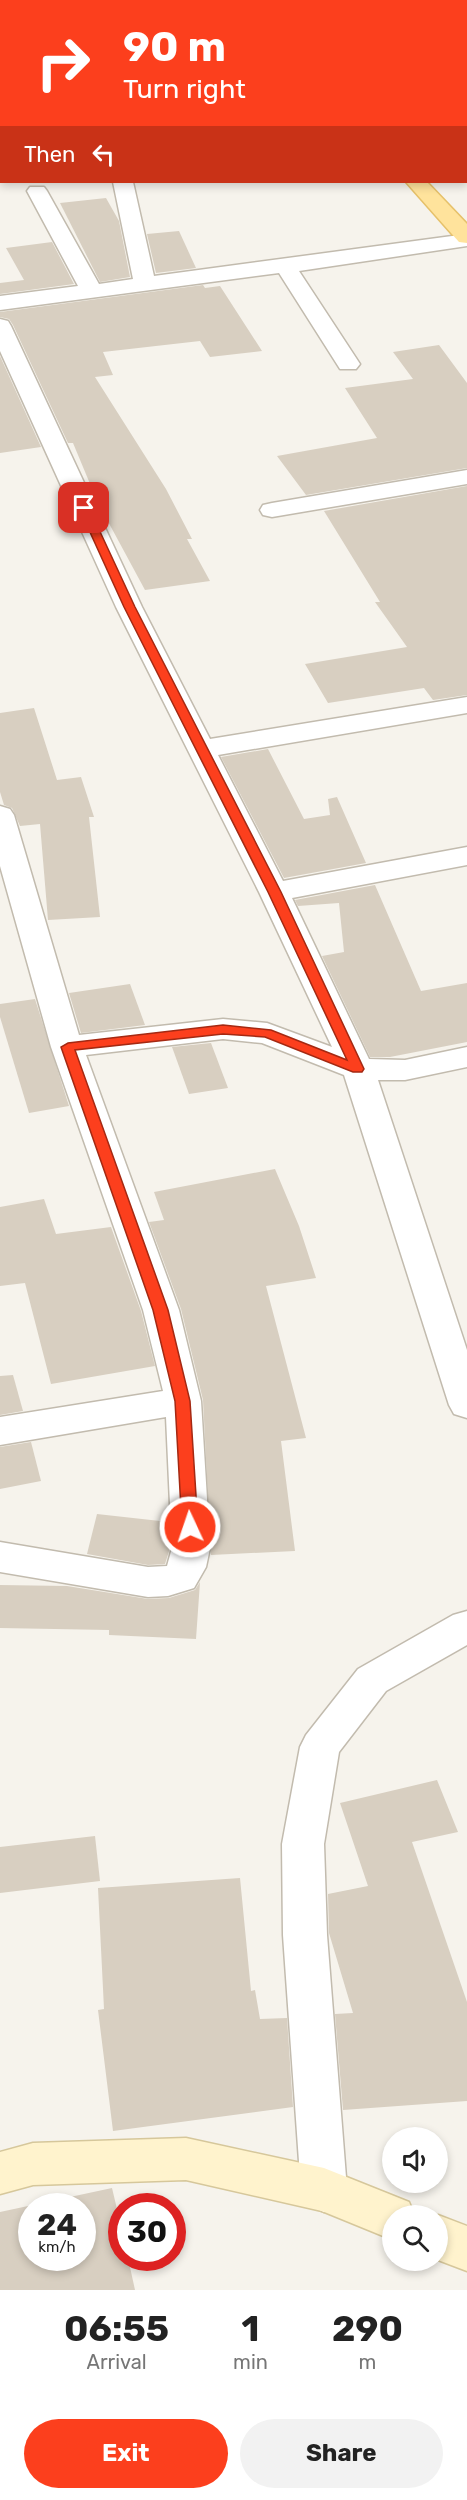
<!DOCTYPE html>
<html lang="en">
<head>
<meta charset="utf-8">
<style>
	body { margin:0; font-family:Rubik,sans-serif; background:#f2f2f2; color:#222; height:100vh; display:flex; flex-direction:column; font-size:22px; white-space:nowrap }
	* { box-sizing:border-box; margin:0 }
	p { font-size:20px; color:#767676 }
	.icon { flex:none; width:33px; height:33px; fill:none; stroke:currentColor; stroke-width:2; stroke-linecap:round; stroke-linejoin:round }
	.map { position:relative; height:2290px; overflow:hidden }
	.side { display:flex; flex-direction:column; background:#fff; flex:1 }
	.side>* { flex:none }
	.guide { position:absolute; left:0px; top:0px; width:468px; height:183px; box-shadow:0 3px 9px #0003; background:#fc3f1d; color:#fff; overflow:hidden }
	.controls { position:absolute; left:382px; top:2127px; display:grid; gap:12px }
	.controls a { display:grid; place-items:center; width:66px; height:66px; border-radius:50%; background:#fff; box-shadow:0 3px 9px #0003; font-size:30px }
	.speed { position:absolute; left:18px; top:2193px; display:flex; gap:12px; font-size:30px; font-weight:700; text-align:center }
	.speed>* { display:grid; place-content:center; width:78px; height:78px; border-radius:50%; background:#fff; box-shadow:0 3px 9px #0003; line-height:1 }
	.speed small { font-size:15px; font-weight:400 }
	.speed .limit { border:9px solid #d22; background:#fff; color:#111 }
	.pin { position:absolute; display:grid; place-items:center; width:51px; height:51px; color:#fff; margin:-26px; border-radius:12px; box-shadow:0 3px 9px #0006 }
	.me { position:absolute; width:66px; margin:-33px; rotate:357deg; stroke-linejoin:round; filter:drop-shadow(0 0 4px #0008) }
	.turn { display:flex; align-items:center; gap:21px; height:126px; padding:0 24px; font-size:27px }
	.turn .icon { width:78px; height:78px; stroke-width:2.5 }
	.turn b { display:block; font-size:42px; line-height:51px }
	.then { display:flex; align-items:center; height:57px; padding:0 24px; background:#0003; gap:12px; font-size:22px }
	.eta { display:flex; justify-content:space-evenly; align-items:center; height:102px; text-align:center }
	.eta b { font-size:36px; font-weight:700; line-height:42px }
	.action { display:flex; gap:12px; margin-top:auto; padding:12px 24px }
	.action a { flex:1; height:69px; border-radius:36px; background:#fc3f1d; color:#fff; font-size:24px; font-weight:700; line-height:69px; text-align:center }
	.action a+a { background:#f2f2f2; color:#222 }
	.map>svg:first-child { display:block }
	.building { fill:#d8cfc1; fill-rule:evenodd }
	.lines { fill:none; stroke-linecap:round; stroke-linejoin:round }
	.street-casing { stroke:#c2bbae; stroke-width:3 }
	.secondary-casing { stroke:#d6c79b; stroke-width:3 }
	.primary-casing { stroke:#e6c16a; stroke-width:3 }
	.street { fill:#fff; fill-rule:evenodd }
	.secondary { fill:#fff3cd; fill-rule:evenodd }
	.primary { fill:#ffe39c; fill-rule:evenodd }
	.route { fill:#fc3f1d; stroke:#a42913; stroke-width:1.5 }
</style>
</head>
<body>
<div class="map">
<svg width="467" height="2290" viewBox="0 0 467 2290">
	<rect width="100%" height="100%" fill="#f6f3ec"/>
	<!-- building -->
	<g class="building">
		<polygon points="106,198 119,221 130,277 100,282 60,203"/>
		<polygon points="179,231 196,268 156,273 147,234"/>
		<polygon points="52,242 74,284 0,294 0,283 24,280 6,248"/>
		<polygon points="203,285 205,288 220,286 262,351 210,357 200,341 103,352 113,375 95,377 166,489 192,539 187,539 210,581 145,590 98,503 73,443 68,443 13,325 9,319 0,317 0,312"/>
		<polygon points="439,345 467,383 467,468 306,495 277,456 377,438 345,388 413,379 393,352"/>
		<polygon points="0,356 41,447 0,453"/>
		<polygon points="467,486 467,695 433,700 424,688 328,703 305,664 407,647 375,602 380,602 324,511"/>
		<polygon points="34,708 57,780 81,777 94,817 89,817 100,917 48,920 40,824 20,826 12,808 4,805 0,792 0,713"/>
		<polygon points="268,749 304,819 330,815 328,799 337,797 366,863 284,878 221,757"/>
		<polygon points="375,885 421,991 467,983 467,1042 390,1057 370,1057 322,956 344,952 339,903 298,906 295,900"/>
		<polygon points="130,984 145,1025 81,1033 69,993"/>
		<polygon points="35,999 69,1106 29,1113 0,1017 0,1004"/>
		<polygon points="211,1043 228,1088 189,1094 172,1047"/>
		<polygon points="275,1169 299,1226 316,1278 266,1286 306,1438 281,1441 295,1551 211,1555 203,1400 181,1309 149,1222 164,1220 154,1192"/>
		<polygon points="44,1199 56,1234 111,1227 141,1311 155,1366 51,1384 25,1283 0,1286 0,1207"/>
		<polygon points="13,1375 23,1411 0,1415 0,1376"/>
		<polygon points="31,1442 41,1481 0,1489 0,1447"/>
		<polygon points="97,1514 169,1522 170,1548 165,1564 148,1565 87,1554"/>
		<polygon points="200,1582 196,1639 109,1635 109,1630 0,1628 0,1585 67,1586 148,1599 169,1598 195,1590"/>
		<polygon points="437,1780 458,1832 412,1842 467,2002 467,2101 343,2110 335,2014 353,2013 329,1933 328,1894 368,1886 340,1803"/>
		<polygon points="95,1836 100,1881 0,1893 0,1847"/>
		<polygon points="240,1878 251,1991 255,1990 260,2019 287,2018 293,2107 113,2131 98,2010 104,2009 98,1888"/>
		<path d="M 112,2188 L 122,2230 L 122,2258 L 128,2258 L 135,2290 L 0,2290 L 0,2212 ZM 32,2206 L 82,2206 L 82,2258 L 32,2258 Z"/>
	</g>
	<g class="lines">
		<!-- street casing -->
		<g class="street-casing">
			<g id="street">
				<rect x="466" y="98" width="1" height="12"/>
				<polygon points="113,182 133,182 154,276 467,234 467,246 299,271 360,364 356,369 340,369 279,273 0,310 0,296 78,286 27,191 30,187 44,187 47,191 99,284 133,279"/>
				<polygon points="0,319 8,321 11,326 142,607 210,739 467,697 467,713 218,755 283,881 467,847 467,865 292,898 369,1059 405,1060 467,1047 467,1067 405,1080 378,1080 467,1350 467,1418 454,1414 449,1405 344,1075 262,1043 223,1039 86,1055 179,1310 201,1401 210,1548 206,1567 194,1588 168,1596 148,1597 0,1572 0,1542 148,1567 167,1566 172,1548 166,1417 0,1445 0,1417 163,1391 143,1310 51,1047 0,866 0,806 10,809 14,815 79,1035 223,1019 267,1023 332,1047 259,892 116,607 0,351"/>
				<polygon points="467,470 467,484 272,517 263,515 260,510 263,505 272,503"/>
				<polygon points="467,1611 467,1645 386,1691 339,1752 324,1844 327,1935 347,2190 340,2205 324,2212 308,2205 301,2190 283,1935 282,1844 300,1747 306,1735 358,1669 453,1615"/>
			</g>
		</g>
		<!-- secondary casing -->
		<g class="secondary-casing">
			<g id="secondary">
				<polygon points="42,0 73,0 41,2"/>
				<polygon points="295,0 313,0 314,2 295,2"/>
				<polygon points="0,1 2,2 2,13 0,13"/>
				<polygon points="186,2138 324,2168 409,2202 415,2216 393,2216 393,2240 322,2211 186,2180 33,2185 0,2194 0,2152 33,2143"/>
				<polygon points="438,2215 467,2226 467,2271 438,2260"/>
			</g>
		</g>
		<!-- primary casing -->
		<g class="primary-casing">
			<g id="primary">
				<rect x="0" y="15" width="2" height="12"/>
				<polygon points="406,182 427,182 467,224 467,243 459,242"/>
			</g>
		</g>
		<!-- street -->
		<use href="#street" class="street"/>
		<!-- secondary -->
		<use href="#secondary" class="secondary"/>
		<!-- primary -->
		<use href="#primary" class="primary"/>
	</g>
	<!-- route -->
	<polygon class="route" points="80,506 89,508 135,607 281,892 364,1069 362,1072 353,1072 265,1037 223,1034 75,1050 168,1310 190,1401 198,1527 190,1533 182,1527 175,1401 153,1310 61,1047 68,1043 223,1025 271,1030 347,1060 268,892 124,607 79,508"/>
</svg>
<div class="controls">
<a><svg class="icon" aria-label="sound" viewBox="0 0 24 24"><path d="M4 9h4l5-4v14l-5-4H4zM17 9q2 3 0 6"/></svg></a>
<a><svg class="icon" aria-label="search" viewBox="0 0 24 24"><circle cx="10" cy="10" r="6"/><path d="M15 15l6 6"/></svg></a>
</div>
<div class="speed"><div>24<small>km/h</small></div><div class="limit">30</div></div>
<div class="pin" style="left:84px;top:508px;background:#d93025"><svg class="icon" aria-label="arrive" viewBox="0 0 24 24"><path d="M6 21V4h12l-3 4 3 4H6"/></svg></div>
<svg class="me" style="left:190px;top:1527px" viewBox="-20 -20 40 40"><circle r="17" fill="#fc3f1d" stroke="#fff" stroke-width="3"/><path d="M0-11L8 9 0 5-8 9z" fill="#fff"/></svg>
<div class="guide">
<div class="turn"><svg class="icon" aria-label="right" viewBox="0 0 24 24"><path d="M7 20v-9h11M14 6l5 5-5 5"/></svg><div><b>90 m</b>Turn right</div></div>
<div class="then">Then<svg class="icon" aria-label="left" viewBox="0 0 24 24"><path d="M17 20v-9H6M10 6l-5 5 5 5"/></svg></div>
</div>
</div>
<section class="side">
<div class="eta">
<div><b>06:55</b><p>Arrival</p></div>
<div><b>1</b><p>min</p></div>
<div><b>290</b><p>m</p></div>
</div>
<div class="action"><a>Exit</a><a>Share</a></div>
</section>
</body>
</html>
